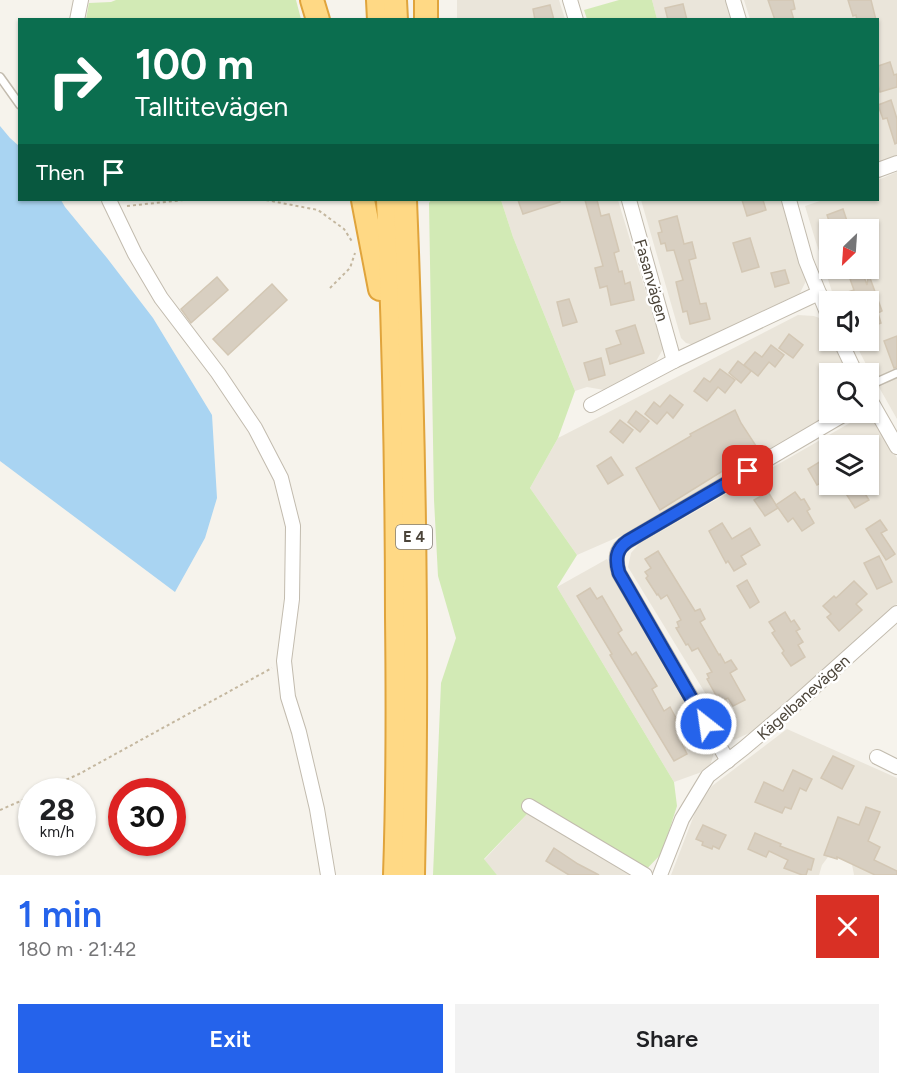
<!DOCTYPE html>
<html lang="en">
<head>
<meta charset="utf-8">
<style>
	body { margin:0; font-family:Figtree,sans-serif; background:#f2f2f2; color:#202124; height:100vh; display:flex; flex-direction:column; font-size:22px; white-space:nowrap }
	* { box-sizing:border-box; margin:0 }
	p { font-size:20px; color:#757577 }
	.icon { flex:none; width:33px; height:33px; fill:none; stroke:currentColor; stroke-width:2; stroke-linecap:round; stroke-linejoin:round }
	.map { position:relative; height:875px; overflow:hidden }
	.details { display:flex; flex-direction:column; background:#fff; flex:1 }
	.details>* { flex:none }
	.hud { position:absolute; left:18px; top:18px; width:861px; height:183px; border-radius:0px; box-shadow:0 2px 4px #0004; background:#0b6e4f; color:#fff; overflow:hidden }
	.needle { width:39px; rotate:205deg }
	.controls { position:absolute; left:819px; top:219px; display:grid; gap:12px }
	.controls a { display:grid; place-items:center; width:60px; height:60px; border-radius:0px; background:#fff; box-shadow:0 2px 4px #0004; font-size:30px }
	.speed { position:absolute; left:18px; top:778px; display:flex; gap:12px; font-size:30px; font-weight:700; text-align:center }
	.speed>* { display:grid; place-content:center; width:78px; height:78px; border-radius:50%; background:#fff; box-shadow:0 2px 4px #0004; line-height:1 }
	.speed small { font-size:15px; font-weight:400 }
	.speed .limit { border:9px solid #d22; background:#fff; color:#111 }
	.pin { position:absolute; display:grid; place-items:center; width:51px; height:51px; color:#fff; margin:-26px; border-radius:12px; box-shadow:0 3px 9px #0006 }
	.me { position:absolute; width:66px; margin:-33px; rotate:330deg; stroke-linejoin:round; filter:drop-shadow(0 0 4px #0008) }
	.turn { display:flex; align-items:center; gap:21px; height:126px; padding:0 18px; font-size:27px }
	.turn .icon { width:78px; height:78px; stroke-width:2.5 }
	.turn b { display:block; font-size:42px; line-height:51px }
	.then { display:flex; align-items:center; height:57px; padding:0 18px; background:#0003; gap:12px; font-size:22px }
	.round { display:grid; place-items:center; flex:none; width:63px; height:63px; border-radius:0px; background:#f2f2f2 }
	.summary { display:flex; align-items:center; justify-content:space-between; height:102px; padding:0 18px }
	h1 { font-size:36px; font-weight:600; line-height:45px; color:#2563eb }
	.cta { display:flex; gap:12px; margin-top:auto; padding:12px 18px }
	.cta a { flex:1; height:69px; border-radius:0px; background:#2563eb; color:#fff; font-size:24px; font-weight:600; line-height:69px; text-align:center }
	.cta a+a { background:#f2f2f2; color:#202124 }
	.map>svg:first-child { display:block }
	.residential { fill:#eae5da; fill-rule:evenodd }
	.green { fill:#d2eab5 }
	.water { fill:#a9d4f2 }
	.building { fill:#d8cfc1; stroke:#d3c7b4; stroke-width:1.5 }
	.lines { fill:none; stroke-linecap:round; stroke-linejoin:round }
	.service-casing { stroke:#c2bbae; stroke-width:10 }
	.minor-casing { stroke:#c2bbae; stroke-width:16 }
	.trunk-casing { stroke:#e0a43c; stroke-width:26 }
	.path { stroke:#c4b79f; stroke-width:2; stroke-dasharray:3 3; stroke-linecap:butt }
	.service { stroke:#fff; stroke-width:7 }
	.minor { stroke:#fff; stroke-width:14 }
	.trunk { stroke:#ffd985; stroke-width:22 }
	.route-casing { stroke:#184099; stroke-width:15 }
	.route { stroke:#2563eb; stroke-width:10 }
	.labels { text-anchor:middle; stroke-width:5; stroke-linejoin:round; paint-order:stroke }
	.shield { fill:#fff; stroke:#817c74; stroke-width:1.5 }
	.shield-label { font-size:15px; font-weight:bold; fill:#4b4439 }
	.street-label { font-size:16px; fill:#4b4439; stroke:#fff }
</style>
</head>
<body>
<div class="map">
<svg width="897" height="875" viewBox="0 0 897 875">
	<rect width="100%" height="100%" fill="#f6f3ec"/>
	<!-- residential -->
	<g class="residential">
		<polygon points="457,0 559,0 565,19 457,20"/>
		<polygon points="652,0 726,0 732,19 657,19"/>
		<polygon points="744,0 897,0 897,157 878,163 878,20 750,19"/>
		<path d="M 897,172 L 897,419 L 867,366 L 854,341 L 868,340 L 868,302 L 835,301 L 815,239 L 805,206 L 823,200 L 878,200 L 878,180 ZM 830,230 L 868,230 L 868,268 L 830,268 Z"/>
		<polygon points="501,200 618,200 663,349 655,363 604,390 587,387 575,391 513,237"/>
		<polygon points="641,200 783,200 806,281 800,293 694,345 686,343 681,338"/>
		<polygon points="798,315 814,316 822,319 829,334 830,340 833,341 850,373 830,374 830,412 833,413 625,534 577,555 530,488 558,438"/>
		<path d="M 862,416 L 875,421 L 897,458 L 897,604 L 758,729 L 734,740 L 628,567 L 631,553 L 639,544 ZM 830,446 L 868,446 L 868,484 L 830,484 Z"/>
		<polygon points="607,559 714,753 710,766 699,773 674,782 557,587"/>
		<polygon points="787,729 897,778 897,875 854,875 851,859 834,849 822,865 819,875 671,875 696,810 712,786"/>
		<polygon points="529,812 635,875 497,875 484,860"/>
	</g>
	<!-- green -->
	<g class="green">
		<polygon points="116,0 296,0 301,19 86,19 89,3 111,2"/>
		<polygon points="619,0 652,0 657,19 587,19 584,10"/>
		<polygon points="431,200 501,200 513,237 575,391 558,438 530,488 577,555 557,587 674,782 677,806 662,853 641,875 529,812 484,859 497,875 433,875 441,683 456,638 438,576 434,500 429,203"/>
	</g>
	<!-- water -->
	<polygon class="water" points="0,126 10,138 19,146 20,200 61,200 65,207 107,258 153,318 212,415 217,498 205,538 175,592 0,461"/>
	<!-- building -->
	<g class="building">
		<polygon points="768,0 793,0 795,9 791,10 794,20 775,20"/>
		<polygon points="848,0 871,0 876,20 857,20 856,15 853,16"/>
		<polygon points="683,4 687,20 668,20 665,8"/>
		<polygon points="550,5 554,20 535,20 533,9"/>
		<polygon points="890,62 894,75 897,74 897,87 880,92 878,85 878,66"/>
		<polygon points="891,100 897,119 897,143 895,144 887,118 883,119 878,105"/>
		<polygon points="518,200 560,200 560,202 523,214"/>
		<polygon points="585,200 597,200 601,216 609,214 619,251 614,253 619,272 622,271 625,284 630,282 634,300 611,305 607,286 600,288 595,268 603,266"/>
		<polygon points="742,200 763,200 766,210 747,216"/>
		<polygon points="843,209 850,230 832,230 827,215"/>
		<polygon points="677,216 684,244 692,242 696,258 689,260 700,304 706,303 710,319 690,324 687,311 683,312 676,282 683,280 674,250 667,251 665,243 661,244 658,233 662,232 659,221"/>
		<polygon points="750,238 759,267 742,272 733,243"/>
		<polygon points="785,270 789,283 775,287 771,273"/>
		<polygon points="863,274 867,285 868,278 870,278 882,311 878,313 881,323 868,328 868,302 848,302 845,293 854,290 850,279"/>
		<polygon points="217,277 228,290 191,323 181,309"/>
		<polygon points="272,284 287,300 228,355 213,339"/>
		<polygon points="569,299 577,322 563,326 557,302"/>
		<polygon points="635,325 644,353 610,364 606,349 621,344 616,331"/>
		<polygon points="789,334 803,345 793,358 779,348"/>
		<polygon points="897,336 897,367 894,368 884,341"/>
		<polygon points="771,345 784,355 775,367 769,362 758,376 744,365 755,352 762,357"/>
		<polygon points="601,358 605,375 589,380 584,363"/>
		<polygon points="738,361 751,371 741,383 729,373"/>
		<polygon points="720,369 735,380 725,393 718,387 707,401 694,391 704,378 710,382"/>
		<polygon points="670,395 683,405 673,418 667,412 657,424 645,414 654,402 660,407"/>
		<polygon points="735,410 741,423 758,449 660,510 636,468 691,436 690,434"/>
		<polygon points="636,411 649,421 640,432 628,422"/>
		<polygon points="620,420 633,430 623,443 610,432"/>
		<polygon points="611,457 623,475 608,484 597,466"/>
		<polygon points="821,461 830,475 830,478 817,485 808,469"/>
		<polygon points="840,484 859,484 869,500 855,508"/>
		<polygon points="768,492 778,508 765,516 754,500"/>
		<polygon points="795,492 801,500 804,499 810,509 807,511 814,523 802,531 793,518 788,522 776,505"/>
		<polygon points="880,520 887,530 881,533 895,554 886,560 866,529"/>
		<polygon points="722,523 732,539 750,528 760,545 741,556 746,564 734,571 728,561 726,563 709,531"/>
		<polygon points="658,551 695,611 700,609 705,619 700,622 719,655 720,654 725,663 731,660 737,669 730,673 745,700 733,706 728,698 722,701 719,695 717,697 707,679 709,678 707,674 712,672 698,648 692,651 688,644 686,645 676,628 679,627 677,622 681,620 667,595 661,599 658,594 657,595 646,578 648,576 645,572 651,568 645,559"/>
		<polygon points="879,556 892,582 877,589 864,563"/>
		<polygon points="747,580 759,602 750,608 737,586"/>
		<polygon points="854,581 867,594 856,604 862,610 839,631 827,617 831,614 823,606 834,596 836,598"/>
		<polygon points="590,588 597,599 602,596 622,630 618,633 632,655 636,652 657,686 652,689 664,711 670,707 676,718 675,719 688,741 682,744 687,754 674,761 610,655 612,654 577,596"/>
		<polygon points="785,612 791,622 794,620 800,629 796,631 803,642 798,645 805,657 791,666 782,653 784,651 772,633 775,631 769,622"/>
		<polygon points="833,756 854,766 842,789 821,778"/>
		<polygon points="793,770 812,779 806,791 800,788 791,809 785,807 782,813 755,802 764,782 783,791"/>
		<polygon points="866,807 880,812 868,841 880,847 874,860 897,871 897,875 875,875 837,857 837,859 824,855 838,817 859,825"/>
		<polygon points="703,825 726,835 719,849 713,846 712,849 702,845 703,842 696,839"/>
		<polygon points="755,833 781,844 780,846 814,859 811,870 808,869 806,875 802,875 784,868 788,860 769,851 766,857 748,849"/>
		<polygon points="554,848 578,864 599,875 569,875 546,861"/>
	</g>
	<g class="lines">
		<!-- service casing -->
		<g class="service-casing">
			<g id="service">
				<polyline points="0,77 20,105"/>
				<polyline points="868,386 897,373"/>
			</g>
		</g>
		<!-- minor casing -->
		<g class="minor-casing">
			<g id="minor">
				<polyline points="570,0 576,20"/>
				<polyline points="733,0 739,20"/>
				<polyline points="77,20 81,0"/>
				<polyline points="878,170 897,163"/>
				<polyline points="109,200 135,254 161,298 218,373 255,428 281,478 293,526 292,599 284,661 288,697 299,732 317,809 328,875"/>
				<polyline points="629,200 674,361"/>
				<polyline points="789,200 806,261 830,320"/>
				<polyline points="840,340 856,374"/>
				<polyline points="868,396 897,447"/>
				<polyline points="591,405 674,361 819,293"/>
				<polyline points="877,757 897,767"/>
				<path d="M 728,761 L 619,573 C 615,559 615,549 628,541 L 848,412"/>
				<polyline points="529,806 645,875"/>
				<polyline points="660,875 682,819 708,776 744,748 791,708 897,613"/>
			</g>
		</g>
		<!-- trunk casing -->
		<g class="trunk-casing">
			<g id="trunk">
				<polyline points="312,0 318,20"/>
				<polyline points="378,0 379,20"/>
				<polyline points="395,0 396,20"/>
				<polyline points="426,20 426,0"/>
				<polyline points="363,200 380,289"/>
				<path d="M 388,200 C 394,338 397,478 397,617 C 398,703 398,789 395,875"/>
				<path d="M 405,200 C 414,425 418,650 413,875"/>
			</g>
		</g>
		<!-- path -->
		<g class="path">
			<polyline points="266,200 318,210 344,229 353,243"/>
			<polyline points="127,206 184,200"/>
			<polyline points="330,288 350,268 355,253"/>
			<polyline points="39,792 79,774 272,668"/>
			<polyline points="0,810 32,796"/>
		</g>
		<!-- service -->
		<use href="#service" class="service"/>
		<!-- minor -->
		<use href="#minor" class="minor"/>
		<!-- trunk -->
		<use href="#trunk" class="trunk"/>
	</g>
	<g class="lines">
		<!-- route casing -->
		<g class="route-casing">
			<path id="route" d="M 706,724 L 619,573 C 615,559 616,549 628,541 L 748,471"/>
		</g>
		<!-- route -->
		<use href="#route" class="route"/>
	</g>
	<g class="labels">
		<!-- shield labels -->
		<rect class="shield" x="396" y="525" width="36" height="24" rx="4.5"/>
		<g class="shield-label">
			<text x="414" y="542">E 4</text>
		</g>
		<!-- street labels -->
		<g class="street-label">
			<text transform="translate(652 280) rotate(74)" y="6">Fasanvägen</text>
			<text transform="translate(803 697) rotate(-42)" y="6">Kägelbanevägen</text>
		</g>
	</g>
</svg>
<div class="controls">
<a><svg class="needle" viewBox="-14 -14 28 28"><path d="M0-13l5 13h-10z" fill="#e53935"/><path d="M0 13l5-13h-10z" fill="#757577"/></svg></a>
<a><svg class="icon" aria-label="sound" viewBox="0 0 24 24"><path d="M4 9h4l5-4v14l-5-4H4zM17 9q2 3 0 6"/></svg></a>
<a><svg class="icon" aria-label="search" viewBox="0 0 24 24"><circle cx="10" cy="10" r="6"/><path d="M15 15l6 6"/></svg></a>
<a><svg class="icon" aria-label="layers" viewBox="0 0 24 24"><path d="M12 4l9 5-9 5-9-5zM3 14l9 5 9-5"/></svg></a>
</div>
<div class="speed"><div>28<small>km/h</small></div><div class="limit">30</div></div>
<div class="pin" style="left:748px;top:471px;background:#d93025"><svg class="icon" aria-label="arrive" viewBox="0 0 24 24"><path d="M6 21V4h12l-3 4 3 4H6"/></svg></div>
<svg class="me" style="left:706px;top:724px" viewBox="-20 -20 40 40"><circle r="17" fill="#2563eb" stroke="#fff" stroke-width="3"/><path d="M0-11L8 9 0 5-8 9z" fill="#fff"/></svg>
<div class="hud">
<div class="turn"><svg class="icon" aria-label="right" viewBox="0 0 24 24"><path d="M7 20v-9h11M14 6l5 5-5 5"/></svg><div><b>100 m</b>Talltitevägen</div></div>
<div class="then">Then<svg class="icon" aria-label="arrive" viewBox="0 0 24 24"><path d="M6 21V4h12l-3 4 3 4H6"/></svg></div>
</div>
</div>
<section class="details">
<div class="summary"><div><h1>1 min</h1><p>180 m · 21:42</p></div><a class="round" style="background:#d93025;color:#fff"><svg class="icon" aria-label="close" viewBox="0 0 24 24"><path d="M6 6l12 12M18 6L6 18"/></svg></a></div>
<div class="cta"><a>Exit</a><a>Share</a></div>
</section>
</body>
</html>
